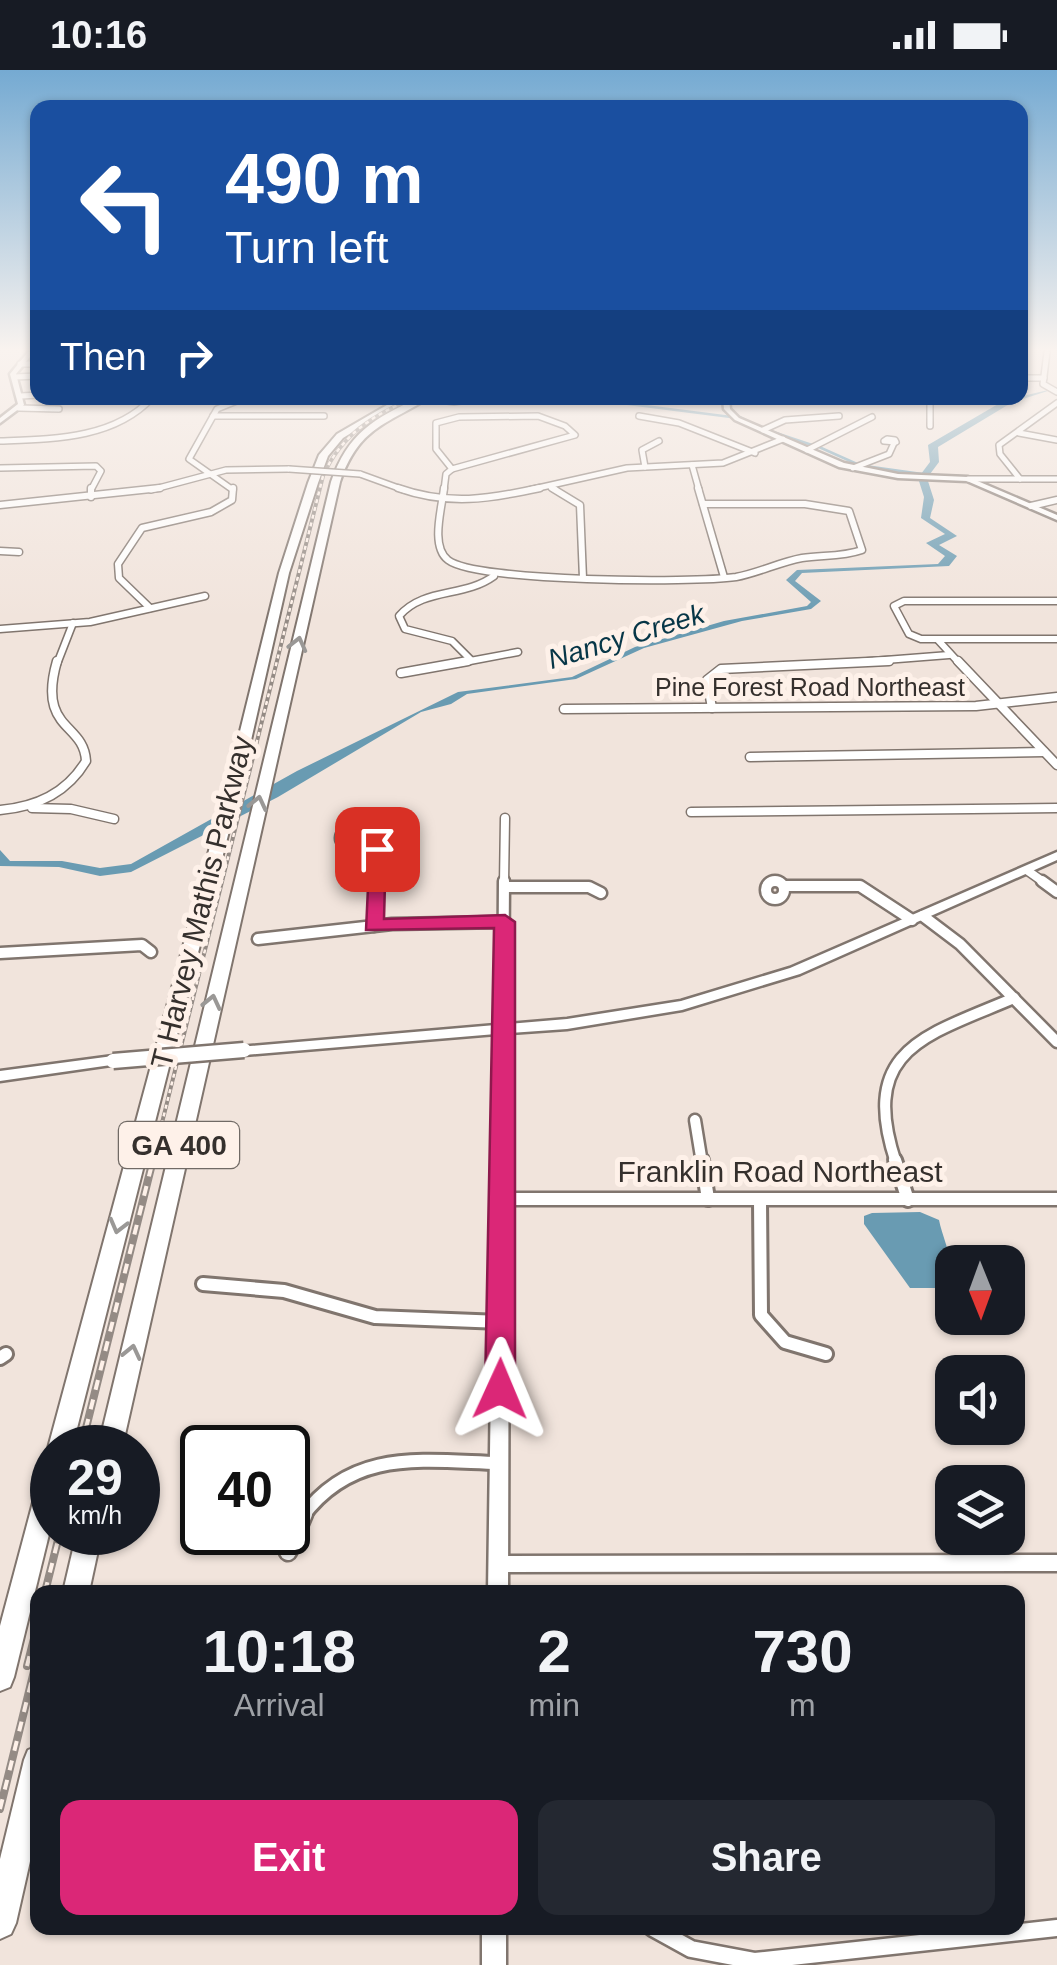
<!DOCTYPE html>
<html lang="en">
<head>
<meta charset="utf-8">
<style>
	body { margin:0; font-family:Helvetica,sans-serif; background:#242831; color:#f1f3f6; height:100vh; display:flex; flex-direction:column; font-size:38px; white-space:nowrap }
	* { box-sizing:border-box; margin:0 }
	p { font-size:32px; color:#9ea1a6 }
	.icon { flex:none; width:55px; height:55px; fill:none; stroke:currentColor; stroke-width:2; stroke-linecap:round; stroke-linejoin:round }
	.map { position:relative; flex:1; overflow:hidden }
	.drawer { position:absolute; left:30px; top:1515px; width:995px; height:350px; display:flex; flex-direction:column; background:#171b24; border-radius:20px; box-shadow:0 2px 8px #0004 }
	.drawer>* { flex:none }
	.guide { position:absolute; left:30px; top:30px; width:998px; height:305px; border-radius:20px; box-shadow:0 2px 8px #0004; background:#1a4fa0; color:#fff; overflow:hidden }
	.needle { width:65px; rotate:179deg }
	.buttons { position:absolute; left:935px; top:1175px; display:grid; gap:20px }
	.buttons a { display:grid; place-items:center; width:90px; height:90px; border-radius:20px; background:#171b24; box-shadow:0 2px 8px #0004; font-size:50px }
	.speed { position:absolute; left:30px; top:1355px; display:flex; gap:20px; font-size:50px; font-weight:700; text-align:center }
	.speed>* { display:grid; place-content:center; width:130px; height:130px; border-radius:50%; background:#171b24; box-shadow:0 2px 8px #0004; line-height:1 }
	.speed small { font-size:25px; font-weight:400 }
	.speed .limit { border:5px solid #111; border-radius:15px; background:#fff; color:#111 }
	.pin { position:absolute; display:grid; place-items:center; width:85px; height:85px; color:#fff; margin:-42px; border-radius:20px; box-shadow:0 5px 15px #0006 }
	.me { position:absolute; width:110px; margin:-55px; rotate:1deg; stroke-linejoin:round; filter:drop-shadow(0 0 8px #0008) }
	.turn { display:flex; align-items:center; gap:35px; height:210px; padding:0 30px; font-size:45px }
	.turn .icon { width:130px; height:130px; stroke-width:2.5 }
	.turn b { display:block; font-size:70px; line-height:85px }
	.then { display:flex; align-items:center; height:95px; padding:0 30px; background:#0003; gap:20px; font-size:38px }
	.eta { display:flex; justify-content:space-evenly; align-items:center; height:170px; text-align:center }
	.eta b { font-size:60px; font-weight:800; line-height:70px }
	.primary-button { display:flex; gap:20px; margin-top:auto; padding:20px 30px }
	.primary-button a { flex:1; height:115px; border-radius:20px; background:#db2777; color:#fff; font-size:40px; font-weight:800; line-height:115px; text-align:center }
	.primary-button a+a { background:#242831; color:#f1f3f6 }
	.status { display:flex; justify-content:space-between; align-items:center; height:70px; padding:0 50px; background:#171b24; direction:ltr }
	.status svg { height:28px; fill:currentColor }
	.map>svg:first-child { display:block }
	.water { fill:#699bb2 }
	.lines { fill:none; stroke-linecap:round; stroke-linejoin:round }
	.stream { stroke:#699bb2; stroke-width:2.5 }
	.street-far5-casing { stroke:#80756e; stroke-width:8 }
	.street-far4-casing { stroke:#80756e; stroke-width:9 }
	.street-far3-casing { stroke:#80756e; stroke-width:11 }
	.street-far2-casing { stroke:#80756e; stroke-width:15 }
	.street-far1-casing { stroke:#80756e; stroke-width:18 }
	.street-casing { stroke:#80756e; stroke-width:21 }
	.secondary-casing { stroke:#80756e; stroke-width:5 }
	.highway-casing { stroke:#80756e; stroke-width:4 }
	.street-far5 { stroke:#fff; stroke-width:5 }
	.street-far4 { stroke:#fff; stroke-width:6 }
	.street-far3 { stroke:#fff; stroke-width:8 }
	.street-far2 { stroke:#fff; stroke-width:10 }
	.street-far1 { stroke:#fff; stroke-width:12 }
	.street { stroke:#fff; stroke-width:16 }
	.secondary { fill:#fff; fill-rule:evenodd }
	.highway { fill:#fff; fill-rule:evenodd }
	.rail-far1-casing { stroke:#948b85; stroke-width:4 }
	.rail-casing { stroke:#948b85; stroke-width:8 }
	.rail-far1 { stroke:#fef1e9; stroke-width:2.5; stroke-dasharray:4; stroke-linecap:butt }
	.rail { stroke:#fef1e9; stroke-width:4; stroke-dasharray:10; stroke-linecap:butt }
	.street-bridge-casing { stroke:#80756e; stroke-width:8; stroke-linecap:butt }
	.secondary-bridge-casing { stroke:#80756e; stroke-width:19; stroke-linecap:butt }
	.street-bridge { stroke:#fff; stroke-width:5 }
	.secondary-bridge { stroke:#fff; stroke-width:14 }
	.oneway { stroke:#9a9896 }
	.route { fill:#db2777; stroke:#8e194d; stroke-width:2.5 }
	.labels { text-anchor:middle; stroke-width:10; stroke-linejoin:round; paint-order:stroke }
	.far-street-label { font-size:25px; fill:#35302d; stroke:#fef1e9 }
	.far-water-label { font-size:28px; font-style:italic; fill:#073647; stroke:#fef1e9 }
	.shield { fill:#fef1e9; stroke:#716a65; stroke-width:2.5 }
	.shield-label { font-size:28px; font-weight:bold; fill:#35302d }
	.street-label { font-size:30px; fill:#35302d; stroke:#fef1e9 }
</style>
</head>
<body>
<div class="status"><b>10:16</b><svg viewBox="0 0 49 12"><path d="M0 12V9h3v3zM5 12V6h3v6zM10 12V3h3v9zM15 12V0h3v12zM26 1h20v11H26zM47 4h2v5h-2z"/></svg></div>
<div class="map">
<svg width="1057" height="1895" viewBox="0 0 1057 1895">
	<rect width="100%" height="100%" fill="#f1e4dc"/>
	<!-- water -->
	<g class="water">
		<polygon points="1057,318 1011,333 938,377 939,392 927,408 934,430 930,448 957,466 939,475 957,486 949,496 802,503 795,511 821,531 811,539 742,551 644,578 576,609 467,624 451,634 421,642 278,727 131,802 100,806 59,797 0,796 0,780 10,791 62,791 100,798 131,794 297,701 458,622 572,607 635,577 724,551 807,536 811,532 786,510 797,500 938,494 945,486 926,473 945,464 921,448 924,427 918,408 930,392 928,375 1005,330"/>
		<path d="M 920,1142 L 939,1150 C 943,1171 960,1201 945,1218 L 910,1218 L 864,1154 L 864,1146 L 872,1143 Z"/>
	</g>
	<g class="lines">
		<!-- stream -->
		<g class="stream">
			<polyline points="582,328 731,347"/>
			<polyline points="740,347 760,357"/>
			<polyline points="767,360 812,375"/>
			<polyline points="819,377 857,394"/>
			<polyline points="865,396 922,404"/>
		</g>
		<!-- street-far5 casing -->
		<g class="street-far5-casing">
			<g id="street-far5">
				<polyline points="1047,282 1043,314 1057,322"/>
				<polyline points="20,294 38,294"/>
				<polyline points="14,307 38,306"/>
				<polyline points="1020,308 1044,308"/>
				<polyline points="21,326 38,325"/>
				<polyline points="426,328 454,332 482,328"/>
				<polyline points="930,328 930,356"/>
				<polyline points="19,338 59,339"/>
				<polyline points="213,346 324,346"/>
				<polygon points="538,346 565,356 575,365 452,399 436,379 436,353 459,347"/>
				<polyline points="639,346 679,353 755,383"/>
				<polyline points="763,360 785,350 839,346"/>
				<polyline points="1019,363 1057,370"/>
				<polygon points="887,369 895,370 896,372 884,371"/>
				<path d="M 0,371 C 53,369 114,369 152,328"/>
				<polyline points="807,380 872,347"/>
				<polyline points="692,395 699,420"/>
				<polyline points="645,397 642,380 659,371"/>
				<polyline points="0,398 96,396 101,401 91,420"/>
				<polyline points="853,398 889,384 894,373"/>
				<polyline points="360,404 404,420"/>
				<polyline points="968,409 1057,409"/>
				<polyline points="1020,409 1000,384 999,375 1057,333"/>
				<polyline points="551,417 556,420"/>
				<polyline points="151,420 226,400 289,399"/>
				<polyline points="233,420 189,389 217,339 244,328"/>
				<polyline points="444,420 446,404 452,399"/>
				<polyline points="529,420 627,398 723,393 783,369"/>
			</g>
		</g>
		<!-- street-far4 casing -->
		<g class="street-far4-casing">
			<g id="street-far4">
				<path d="M 398,418 C 449,436 489,429 540,418"/>
				<path d="M 444,418 C 442,438 430,476 448,490 C 476,512 694,513 736,507 C 758,503 780,492 802,488 C 823,485 842,487 862,480 L 849,441 L 805,434 L 703,434"/>
				<polyline points="552,418 580,435 583,508"/>
				<polyline points="698,418 724,507"/>
				<polyline points="91,427 91,418"/>
				<polyline points="0,435 160,418"/>
				<polyline points="1031,436 1057,430"/>
				<polyline points="0,481 19,482"/>
				<polyline points="1057,531 904,531 894,536 909,564 921,569 1057,569"/>
				<polyline points="150,538 119,508 118,494 142,458 211,442 232,430 233,418"/>
				<polyline points="0,559 90,552 205,526"/>
				<polyline points="938,570 960,594"/>
				<path d="M 471,590 L 452,571 L 405,559 L 399,546 C 424,517 464,528 494,506"/>
				<polyline points="57,594 73,553"/>
				<polyline points="454,594 518,582"/>
				<polyline points="834,594 949,585"/>
			</g>
		</g>
		<!-- street-far3 casing -->
		<g class="street-far3-casing">
			<g id="street-far3">
				<polyline points="958,591 1057,695"/>
				<polyline points="401,603 468,591"/>
				<polyline points="712,638 707,610 721,599 889,591"/>
				<polyline points="564,639 976,636 1057,627"/>
				<polyline points="750,687 1044,682"/>
				<polyline points="32,738 71,739 114,749"/>
				<path d="M 0,740 C 36,737 67,723 86,691 C 84,652 37,661 57,591"/>
				<polyline points="691,742 1057,738"/>
				<circle cx="347" cy="768" r="8"/>
				<polyline points="358,767 377,779 376,813"/>
				<polyline points="1028,801 1045,813"/>
				<polyline points="504,813 505,748"/>
			</g>
		</g>
		<!-- street-far2 casing -->
		<g class="street-far2-casing">
			<g id="street-far2">
				<circle cx="775" cy="820" r="9"/>
				<polyline points="1042,811 1057,822"/>
				<polyline points="785,816 860,816 912,850"/>
				<polyline points="505,817 589,817 601,823"/>
				<polyline points="923,846 960,874 1057,972"/>
				<polyline points="374,856 376,811"/>
				<polyline points="258,869 392,854 505,852"/>
				<polyline points="0,883 142,875 151,882"/>
				<polyline points="503,958 504,811"/>
				<polyline points="695,1050 702,1093"/>
				<path d="M 896,1093 C 858,979 925,966 1014,928"/>
			</g>
		</g>
		<!-- street-far1 casing -->
		<g class="street-far1-casing">
			<g id="street-far1">
				<polyline points="702,1090 708,1129"/>
				<polyline points="895,1090 908,1130"/>
				<polyline points="760,1131 761,1245 785,1272 826,1284"/>
				<polyline points="203,1214 284,1221 375,1247 501,1252"/>
				<polyline points="0,1288 6,1284"/>
				<path d="M 302,1447 C 353,1378 422,1391 499,1393"/>
			</g>
		</g>
		<!-- street casing -->
		<g class="street-casing">
			<g id="street">
				<polyline points="288,1482 304,1444"/>
				<polyline points="498,1494 1057,1493"/>
				<polyline points="653,1858 691,1879 755,1891 1057,1858"/>
			</g>
		</g>
		<!-- secondary casing -->
		<g class="secondary-casing">
			<g id="secondary">
				<polygon points="28,282 34,282 16,304 24,335 0,353 0,348 18,334 10,304"/>
				<polygon points="723,328 729,328 730,339 739,348 844,393 898,404 968,407 1057,445 1057,450 967,411 898,408 839,397 735,350 724,339"/>
				<polygon points="1057,782 1057,790 800,904 682,940 567,959 510,963 509,1123 1057,1123 1057,1135 509,1135 508,1522 488,1522 496,964 244,985 237,980 239,977 567,949 681,931 790,898"/>
				<polygon points="113,986 118,988 120,991 118,994 0,1011 0,1001"/>
				<rect x="482" y="1858" width="24" height="37"/>
			</g>
		</g>
		<!-- highway casing -->
		<g class="highway-casing">
			<g id="highway">
				<polygon points="399,328 408,328 343,368 328,386 318,413 289,503 242,710 72,1378 52,1378 52,1386 48,1378 228,710 279,503 308,413 319,385 337,364"/>
				<path d="M 419,328 L 429,328 C 386,355 359,357 340,412 L 122,1378 L 98,1378 L 331,412 C 348,363 374,348 419,328 Z"/>
				<polygon points="52,1395 52,1452 14,1607 10,1617 0,1621 0,1556 40,1406 43,1398"/>
				<polygon points="77,1462 102,1462 89,1522 63,1522"/>
				<polygon points="38,1676 38,1756 16,1853 11,1864 0,1869 0,1789 24,1690 28,1680"/>
			</g>
		</g>
		<!-- street-far5 -->
		<use href="#street-far5" class="street-far5"/>
		<!-- street-far4 -->
		<use href="#street-far4" class="street-far4"/>
		<!-- street-far3 -->
		<use href="#street-far3" class="street-far3"/>
		<!-- street-far2 -->
		<use href="#street-far2" class="street-far2"/>
		<!-- street-far1 -->
		<use href="#street-far1" class="street-far1"/>
		<!-- street -->
		<use href="#street" class="street"/>
		<!-- secondary -->
		<use href="#secondary" class="secondary"/>
		<!-- highway -->
		<use href="#highway" class="highway"/>
		<!-- rail-far1 casing -->
		<g class="rail-far1-casing">
			<path id="rail-far1" d="M 152,1093 L 323,406 C 341,365 373,345 413,328"/>
		</g>
		<!-- rail casing -->
		<g class="rail-casing">
			<g id="rail">
				<polyline points="81,1378 153,1090"/>
				<polyline points="45,1522 60,1462"/>
				<polyline points="27,1596 38,1553"/>
				<polyline points="0,1739 38,1585"/>
			</g>
		</g>
		<!-- rail-far1 -->
		<use href="#rail-far1" class="rail-far1"/>
		<!-- rail -->
		<use href="#rail" class="rail"/>
		<!-- street-bridge casing -->
		<g class="street-bridge-casing">
			<polyline id="street-bridge" points="289,399 360,404"/>
		</g>
		<!-- secondary-bridge casing -->
		<g class="secondary-bridge-casing">
			<polyline id="secondary-bridge" points="113,991 244,980"/>
		</g>
		<!-- street-bridge -->
		<use href="#street-bridge" class="street-bridge"/>
		<!-- secondary-bridge -->
		<use href="#secondary-bridge" class="secondary-bridge"/>
	</g>
	<!-- one-way arrows -->
	<defs><path id="oneway-chevron" d="M-2-3.5L2.5 0L-2 3.5" fill="none" stroke-width="1.6" stroke-linecap="round" stroke-linejoin="round" transform="scale(2.5)"/></defs>
	<g class="oneway">
		<use href="#oneway-chevron" transform="translate(298 574) rotate(-76)"/>
		<use href="#oneway-chevron" transform="translate(258 733) rotate(-77)"/>
		<use href="#oneway-chevron" transform="translate(212 932) rotate(-77)"/>
		<use href="#oneway-chevron" transform="translate(118 1156) rotate(105)"/>
		<use href="#oneway-chevron" transform="translate(132 1282) rotate(-77)"/>
	</g>
	<!-- sky -->
	<linearGradient id="sky" x2="0" y2="1"><stop stop-color="#75aad2"/><stop offset="0.51" stop-color="#f9f3ef"/><stop offset="1" stop-color="#f9f3ef" stop-opacity="0"/></linearGradient>
	<rect width="1057" height="548" fill="url(#sky)"/>
	<!-- route -->
	<polygon class="route" points="370,775 386,779 384,849 505,845 515,852 515,1319 510,1328 500,1332 489,1328 485,1319 494,858 366,860"/>
	<g class="labels">
		<!-- far-street labels -->
		<g class="far-street-label">
			<text x="810" y="626">Pine Forest Road Northeast</text>
		</g>
		<!-- far-water labels -->
		<g class="far-water-label">
			<text transform="translate(626 566) rotate(-17)" y="10">Nancy Creek</text>
		</g>
		<!-- shield labels -->
		<rect class="shield" x="119" y="1052" width="120" height="46" rx="8"/>
		<g class="shield-label">
			<text x="179" y="1085">GA 400</text>
		</g>
		<!-- street labels -->
		<g class="street-label">
			<text transform="translate(202 832) rotate(-76)" y="10">T Harvey Mathis Parkway</text>
			<text x="780" y="1112">Franklin Road Northeast</text>
		</g>
	</g>
</svg>
<div class="buttons">
<a><svg class="needle" viewBox="-14 -14 28 28"><path d="M0-13l5 13h-10z" fill="#e53935"/><path d="M0 13l5-13h-10z" fill="#9ea1a6"/></svg></a>
<a><svg class="icon" aria-label="sound" viewBox="0 0 24 24"><path d="M4 9h4l5-4v14l-5-4H4zM17 9q2 3 0 6"/></svg></a>
<a><svg class="icon" aria-label="layers" viewBox="0 0 24 24"><path d="M12 4l9 5-9 5-9-5zM3 14l9 5 9-5"/></svg></a>
</div>
<div class="speed"><div>29<small>km/h</small></div><div class="limit">40</div></div>
<div class="pin" style="left:377px;top:779px;background:#d93025"><svg class="icon" aria-label="arrive" viewBox="0 0 24 24"><path d="M6 21V4h12l-3 4 3 4H6"/></svg></div>
<svg class="me" style="left:500px;top:1319px" viewBox="-20 -20 40 40"><path d="M0-17L14 15 0 8-14 15z" fill="#db2777" stroke="#fff" stroke-width="4"/></svg>
<div class="guide">
<div class="turn"><svg class="icon" aria-label="left" viewBox="0 0 24 24"><path d="M17 20v-9H6M10 6l-5 5 5 5"/></svg><div><b>490 m</b>Turn left</div></div>
<div class="then">Then<svg class="icon" aria-label="right" viewBox="0 0 24 24"><path d="M7 20v-9h11M14 6l5 5-5 5"/></svg></div>
</div>
<section class="drawer">
<div class="eta">
<div><b>10:18</b><p>Arrival</p></div>
<div><b>2</b><p>min</p></div>
<div><b>730</b><p>m</p></div>
</div>
<div class="primary-button"><a>Exit</a><a>Share</a></div>
</section>
</div>
</body>
</html>
